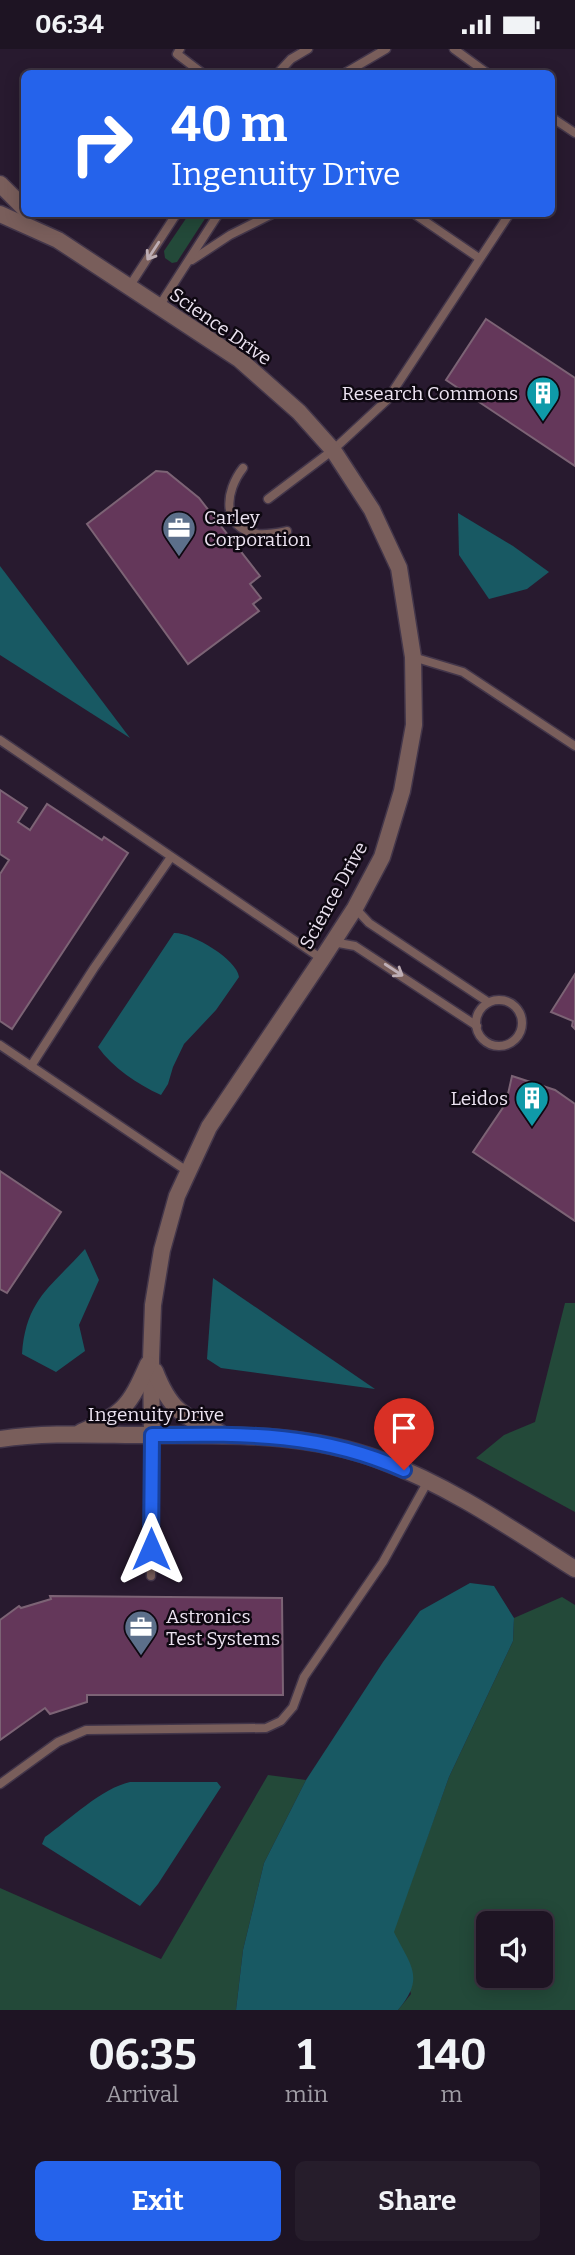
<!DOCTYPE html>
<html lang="en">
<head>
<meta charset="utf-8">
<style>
	body { margin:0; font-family:Bitter,serif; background:#261d2b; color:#f1f3f6; height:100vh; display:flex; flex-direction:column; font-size:26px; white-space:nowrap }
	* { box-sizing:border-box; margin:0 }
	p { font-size:23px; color:#a19ea6 }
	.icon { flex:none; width:38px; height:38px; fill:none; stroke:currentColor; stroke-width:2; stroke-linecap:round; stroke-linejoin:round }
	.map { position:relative; height:1961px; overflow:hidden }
	.sheet { display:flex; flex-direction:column; background:#1e1423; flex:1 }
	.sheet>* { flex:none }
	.banner { position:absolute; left:21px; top:21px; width:534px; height:147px; border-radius:10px; box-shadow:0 4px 18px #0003,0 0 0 2px #3c3341; background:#2563eb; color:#fff; overflow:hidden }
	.controls { position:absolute; left:476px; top:1862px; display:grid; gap:14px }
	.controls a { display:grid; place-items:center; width:77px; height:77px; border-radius:10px; background:#1e1423; box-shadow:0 4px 18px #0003,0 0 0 2px #3c3341; font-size:35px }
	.pin { position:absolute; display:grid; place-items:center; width:60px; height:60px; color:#fff; margin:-72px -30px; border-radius:50% 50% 50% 0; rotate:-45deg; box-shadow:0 0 7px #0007 }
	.pin .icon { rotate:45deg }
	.me { position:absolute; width:77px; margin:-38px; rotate:0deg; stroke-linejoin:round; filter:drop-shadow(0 0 5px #0008) }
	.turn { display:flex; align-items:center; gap:24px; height:147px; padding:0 35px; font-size:32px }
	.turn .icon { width:91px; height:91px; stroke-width:2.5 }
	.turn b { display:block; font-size:49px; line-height:60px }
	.eta { display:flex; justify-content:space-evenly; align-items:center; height:119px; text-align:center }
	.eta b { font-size:42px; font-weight:700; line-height:49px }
	.action { display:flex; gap:14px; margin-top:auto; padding:14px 35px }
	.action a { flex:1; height:80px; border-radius:10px; background:#2563eb; color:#fff; font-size:28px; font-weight:700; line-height:80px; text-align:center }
	.action a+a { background:#261d2b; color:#f1f3f6 }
	.status { display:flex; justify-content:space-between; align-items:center; height:49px; padding:0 35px; background:#1e1423; direction:ltr }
	.status svg { height:19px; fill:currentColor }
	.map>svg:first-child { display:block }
	.green { fill:#234939; fill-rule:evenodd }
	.water { fill:#185963 }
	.building { fill:#64375a; stroke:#7c6375; stroke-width:2 }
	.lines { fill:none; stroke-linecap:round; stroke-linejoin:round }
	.lane-casing { stroke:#43364a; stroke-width:11 }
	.street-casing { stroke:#43364a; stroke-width:19 }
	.lane { stroke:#795e5b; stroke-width:8 }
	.street { stroke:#795e5b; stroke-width:16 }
	.oneway { stroke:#beaeb5 }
	.route-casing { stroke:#184099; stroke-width:18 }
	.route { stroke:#2563eb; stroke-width:12 }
	.labels { text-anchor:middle; stroke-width:5; stroke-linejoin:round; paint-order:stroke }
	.street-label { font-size:19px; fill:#ece3f1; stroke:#0e0811 }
	.poi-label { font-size:19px; fill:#ece3f1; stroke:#0e0811; text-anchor:end }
</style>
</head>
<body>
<div class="status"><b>06:34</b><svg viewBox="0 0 49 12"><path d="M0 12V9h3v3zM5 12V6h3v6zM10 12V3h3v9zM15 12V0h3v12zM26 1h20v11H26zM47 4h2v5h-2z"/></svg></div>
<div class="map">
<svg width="575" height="1961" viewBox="0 0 575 1961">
	<rect width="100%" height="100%" fill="#281a2f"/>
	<!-- green -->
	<g class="green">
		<polygon points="189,165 208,165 177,213 172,214 165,209 164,202"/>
		<polygon points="565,1254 575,1254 575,1463 476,1409 504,1386 535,1373"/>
		<path d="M 562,1548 L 575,1556 L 575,1961 L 398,1961 L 411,1945 L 393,1883 L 449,1728 L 513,1592 L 514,1569 ZM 488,1874 L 541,1874 L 541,1927 L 488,1927 Z"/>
		<polygon points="268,1726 306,1731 264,1814 243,1901 236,1961 0,1961 0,1839 161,1910"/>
	</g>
	<!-- water -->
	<g class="water">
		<polygon points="458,464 513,497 549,523 527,540 489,550 459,506"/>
		<polygon points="0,517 130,689 0,606"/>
		<path d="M 174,884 C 191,883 237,910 239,928 L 216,961 L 184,995 L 173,1018 L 168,1035 L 161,1046 C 137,1035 113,1019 98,998 Z"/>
		<path d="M 85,1200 L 99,1231 L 79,1276 L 85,1302 L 56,1323 L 22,1305 C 26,1250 51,1238 85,1200 Z"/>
		<polygon points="213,1229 375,1340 221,1319 207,1310"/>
		<path d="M 470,1534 L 494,1537 L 514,1569 L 513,1592 L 449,1728 L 394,1883 C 410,1916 426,1928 398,1961 L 236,1961 L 243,1901 L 264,1814 L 306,1731 L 383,1613 L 420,1562 Z"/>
		<path d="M 130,1733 L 217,1733 L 221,1738 L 158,1835 L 140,1857 L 42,1795 L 45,1788 C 69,1771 102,1739 130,1733 Z"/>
	</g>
	<!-- building -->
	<g class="building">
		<polygon points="486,270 575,329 575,417 446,331"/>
		<polygon points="156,422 167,423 199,449 260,527 250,535 261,549 253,555 259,562 188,615 87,475"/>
		<polygon points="0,741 27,759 18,773 30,781 47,755 102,791 104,788 128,804 12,980 0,972 0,825 9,811 0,805"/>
		<polygon points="575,925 575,980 572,977 573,972 551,963"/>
		<polygon points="512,1027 555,1041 575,1055 575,1172 473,1103 506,1054"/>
		<polygon points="0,1122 61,1163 7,1244 0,1240"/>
		<polygon points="50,1547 282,1549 283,1646 87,1646 87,1653 50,1665 45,1659 0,1691 0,1571 19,1557 21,1559 51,1550"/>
	</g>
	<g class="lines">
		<!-- lane casing -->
		<g class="lane-casing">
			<g id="lane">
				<polyline points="180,0 177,5 202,24"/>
				<polyline points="454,0 487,24"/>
				<polyline points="278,24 291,10 308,0"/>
				<polyline points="345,24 386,0"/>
				<polyline points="551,68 575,84"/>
				<polyline points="413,164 479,209"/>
				<polyline points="192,211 230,186 274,164"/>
				<polyline points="129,238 177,164"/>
				<polyline points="158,259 219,164"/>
				<path d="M 243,419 C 225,442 220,479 258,485 C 268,486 277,484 287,482"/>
				<polyline points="268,450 333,401 387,351 510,164"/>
				<polyline points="413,608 463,623 575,697"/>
				<polyline points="0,691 322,910"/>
				<polyline points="355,859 369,874 488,953"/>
				<polyline points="333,893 355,897 477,977"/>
				<circle cx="499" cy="974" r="23"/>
				<polyline points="0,996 187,1122"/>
				<polyline points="31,1017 94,919 171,808"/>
				<polyline points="151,1527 152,1386"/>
				<polyline points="0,1735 58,1693 86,1681 266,1679 281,1672 293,1658 304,1628 383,1513 428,1432"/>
			</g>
		</g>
		<!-- street casing -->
		<g class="street-casing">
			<g id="street">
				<polyline points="0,135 24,159"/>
				<polyline points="0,165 58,191 239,310 299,363 333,401 372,461 399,519 413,608 414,676 402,742 382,808 355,859 322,910 209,1078 177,1147 162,1201 153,1256 151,1310 152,1386"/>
				<path d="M 155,1322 C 170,1361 182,1367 219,1383"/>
				<path d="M 81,1383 C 124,1364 129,1358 148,1315"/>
				<path d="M 0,1390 C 49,1383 99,1386 149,1386 C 228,1386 305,1383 380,1411 C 450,1437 512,1480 575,1520"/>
			</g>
		</g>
		<!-- lane -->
		<use href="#lane" class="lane"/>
		<!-- street -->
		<use href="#street" class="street"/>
	</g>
	<!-- one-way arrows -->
	<defs><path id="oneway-shaft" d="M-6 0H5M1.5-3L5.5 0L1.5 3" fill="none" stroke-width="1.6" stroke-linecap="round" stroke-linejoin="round" transform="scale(1.75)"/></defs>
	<g class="oneway">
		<use href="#oneway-shaft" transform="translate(153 202) rotate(123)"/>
		<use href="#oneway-shaft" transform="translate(394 921) rotate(33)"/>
	</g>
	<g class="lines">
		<!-- route casing -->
		<g class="route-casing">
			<path id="route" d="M 151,1500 L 152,1386 C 243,1385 319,1383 404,1421"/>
		</g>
		<!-- route -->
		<use href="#route" class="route"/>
	</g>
	<!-- icons -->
	<defs>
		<g id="building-pin" transform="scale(1.75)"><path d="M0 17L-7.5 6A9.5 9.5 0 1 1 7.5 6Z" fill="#0f9aa8" stroke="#0e0811"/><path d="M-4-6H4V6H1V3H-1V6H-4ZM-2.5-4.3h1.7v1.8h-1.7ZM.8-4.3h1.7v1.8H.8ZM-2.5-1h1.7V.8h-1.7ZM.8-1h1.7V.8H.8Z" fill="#fff"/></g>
		<g id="office-pin" transform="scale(1.75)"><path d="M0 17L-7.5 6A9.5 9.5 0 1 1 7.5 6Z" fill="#5c6f8a" stroke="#0e0811"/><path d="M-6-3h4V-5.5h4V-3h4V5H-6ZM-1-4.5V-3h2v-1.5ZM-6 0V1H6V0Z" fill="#fff"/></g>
	</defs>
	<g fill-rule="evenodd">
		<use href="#building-pin" x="543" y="344"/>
		<use href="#office-pin" x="179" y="479"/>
		<use href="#building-pin" x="532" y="1049"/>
		<use href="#office-pin" x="141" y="1578"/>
	</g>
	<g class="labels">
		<!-- street labels -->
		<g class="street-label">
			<text transform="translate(221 277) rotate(35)" y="7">Science Drive</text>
			<text transform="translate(333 846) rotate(-61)" y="7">Science Drive</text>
			<text x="156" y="1372">Ingenuity Drive</text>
		</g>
		<!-- poi labels -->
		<g class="poi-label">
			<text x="518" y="351">Research Commons</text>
			<text x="204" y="475" text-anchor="start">Carley<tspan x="204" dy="22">Corporation</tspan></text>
			<text x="508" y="1056">Leidos</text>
			<text x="166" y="1574" text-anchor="start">Astronics<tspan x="166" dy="22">Test Systems</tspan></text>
		</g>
	</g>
</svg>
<div class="controls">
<a><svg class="icon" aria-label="sound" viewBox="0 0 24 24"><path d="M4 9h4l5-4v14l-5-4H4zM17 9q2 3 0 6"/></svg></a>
</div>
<div class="pin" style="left:404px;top:1421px;background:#d93025"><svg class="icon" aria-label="arrive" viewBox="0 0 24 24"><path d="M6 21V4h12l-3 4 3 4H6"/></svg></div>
<svg class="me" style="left:151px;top:1500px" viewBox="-20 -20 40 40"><path d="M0-17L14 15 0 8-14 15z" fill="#2563eb" stroke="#fff" stroke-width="4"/></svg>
<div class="banner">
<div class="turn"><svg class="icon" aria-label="right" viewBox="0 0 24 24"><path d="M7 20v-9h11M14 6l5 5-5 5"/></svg><div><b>40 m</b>Ingenuity Drive</div></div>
</div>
</div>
<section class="sheet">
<div class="eta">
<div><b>06:35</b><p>Arrival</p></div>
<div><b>1</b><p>min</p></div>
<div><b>140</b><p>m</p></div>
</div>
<div class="action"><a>Exit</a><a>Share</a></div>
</section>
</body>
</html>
